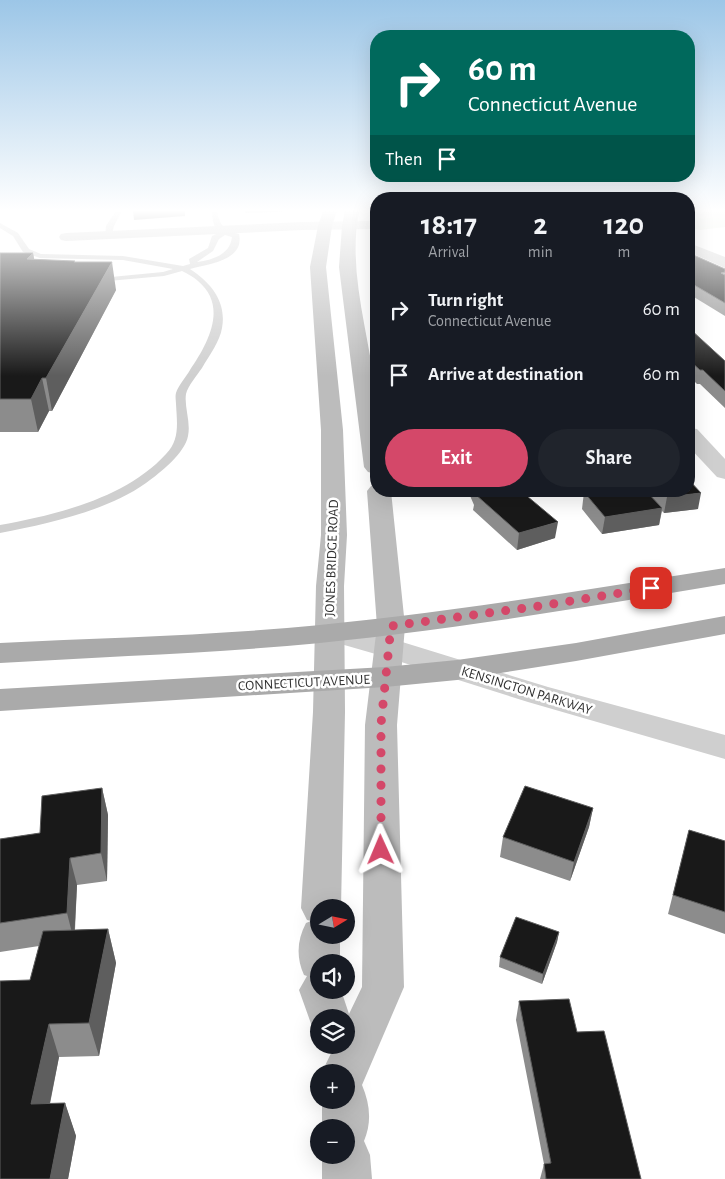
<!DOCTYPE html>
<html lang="en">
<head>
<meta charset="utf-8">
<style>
	body { margin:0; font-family:"Alegreya Sans",sans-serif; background:#20242c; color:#f1f3f6; height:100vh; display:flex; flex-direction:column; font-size:19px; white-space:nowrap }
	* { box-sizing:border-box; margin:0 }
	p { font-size:16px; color:#9ea1a6 }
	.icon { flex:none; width:28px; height:28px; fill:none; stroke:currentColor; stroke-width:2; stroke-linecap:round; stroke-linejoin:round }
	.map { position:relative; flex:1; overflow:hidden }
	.drawer { position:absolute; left:370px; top:192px; width:325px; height:305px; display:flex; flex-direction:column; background:#171b24; border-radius:20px; box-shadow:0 5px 20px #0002 }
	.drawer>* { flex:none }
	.top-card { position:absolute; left:370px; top:30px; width:325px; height:152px; border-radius:20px; box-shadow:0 5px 20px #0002; background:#00695c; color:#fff; overflow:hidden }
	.needle { width:32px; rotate:80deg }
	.buttons { position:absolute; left:310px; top:899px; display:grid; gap:10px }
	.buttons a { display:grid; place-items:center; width:45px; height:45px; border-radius:50%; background:#171b24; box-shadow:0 5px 20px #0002; font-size:25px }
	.pin { position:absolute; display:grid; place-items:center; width:42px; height:42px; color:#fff; margin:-21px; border-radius:10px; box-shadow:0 2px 8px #0006 }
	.me { position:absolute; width:55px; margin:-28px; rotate:359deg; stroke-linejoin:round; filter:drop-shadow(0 0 4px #0008) }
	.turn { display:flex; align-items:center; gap:18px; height:105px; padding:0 15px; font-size:22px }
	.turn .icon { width:65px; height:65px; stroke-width:2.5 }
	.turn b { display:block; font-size:35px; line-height:42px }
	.then { display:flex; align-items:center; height:48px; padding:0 15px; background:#0003; gap:10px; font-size:19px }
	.eta { display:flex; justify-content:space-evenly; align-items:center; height:85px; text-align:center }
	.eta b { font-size:30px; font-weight:700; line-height:35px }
	.button { display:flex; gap:10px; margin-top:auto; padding:10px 15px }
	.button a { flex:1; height:58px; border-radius:30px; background:#d44869; color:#fff; font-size:20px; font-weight:700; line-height:58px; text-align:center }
	.button a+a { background:#20242c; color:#f1f3f6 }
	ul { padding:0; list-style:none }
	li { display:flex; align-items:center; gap:15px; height:65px; padding:0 15px }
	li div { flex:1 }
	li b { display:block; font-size:19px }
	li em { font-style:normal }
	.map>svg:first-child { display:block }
	.green { fill:#e3e8dc }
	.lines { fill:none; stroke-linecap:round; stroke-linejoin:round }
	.service { fill:#cfcfcf; fill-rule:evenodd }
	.minor { fill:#cfcfcf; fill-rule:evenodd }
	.tertiary { fill:#cfcfcf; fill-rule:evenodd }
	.secondary { fill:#bcbcbc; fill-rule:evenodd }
	.primary { fill:#aaa; fill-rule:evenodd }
	.wall { fill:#8c8c8c }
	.shaded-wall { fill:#5e5e5e }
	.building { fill:#191919; stroke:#5e5e5e }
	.route { stroke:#d44869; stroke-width:9; stroke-dasharray:0 16.2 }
	.labels { text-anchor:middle; stroke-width:5; stroke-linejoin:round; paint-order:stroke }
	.street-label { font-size:14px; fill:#323232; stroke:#fff }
</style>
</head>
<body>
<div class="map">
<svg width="725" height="1179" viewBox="0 0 725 1179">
	<rect width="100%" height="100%" fill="#fff"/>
	<!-- green -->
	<polygon class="green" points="689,211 725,211 725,227 700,230 689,228"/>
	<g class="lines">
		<!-- service -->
		<g class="service">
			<polygon points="116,211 122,211 114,226 112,235 105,237 106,226"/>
			<path d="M 211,211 L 217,211 C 219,225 225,231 239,234 C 245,261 207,264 190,269 C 210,282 227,301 222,328 C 220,341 209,356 202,368 C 197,375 188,386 186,394 C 184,407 191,422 188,436 C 185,453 160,473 146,483 C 107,511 47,524 0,533 L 0,525 C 56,515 126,498 166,454 C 180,440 177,423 176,404 C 176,401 175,396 176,393 C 178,386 186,377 190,370 C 207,345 229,307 198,281 C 194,277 188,274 182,271 L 164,276 L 108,281 L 108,277 L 111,277 L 163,272 L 173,269 L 123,260 L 40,258 L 23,252 L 13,236 L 0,228 L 0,223 L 18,233 L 29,249 L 41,254 L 123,256 L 183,266 L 190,264 L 189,259 L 208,248 L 212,236 L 220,232 L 214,225 ZM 225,235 L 232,237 C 230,255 212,260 197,262 L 213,251 L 219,239 Z"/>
		</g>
		<!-- minor -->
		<g class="minor">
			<polygon points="376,221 376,229 302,230 66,241 61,240 59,237 61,234 66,233 302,222"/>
			<polygon points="689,243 725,257 725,268 689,252"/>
			<polygon points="689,428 697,429 725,459 725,479 717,477 689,447"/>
		</g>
		<!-- tertiary -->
		<polygon class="tertiary" points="330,623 399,641 548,687 725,735 725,759 528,702 379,655 320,638 315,632 320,626"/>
		<!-- secondary -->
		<g class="secondary">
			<path d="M 323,211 L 337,211 L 332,226 L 326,267 L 343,430 L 347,535 L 344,586 L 345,712 L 341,908 L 319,908 L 319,935 L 340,935 L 340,962 L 319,962 L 319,990 L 341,990 L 349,1014 L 362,987 L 365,725 L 377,626 L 367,491 L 371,486 L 376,485 L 376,491 L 391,491 L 405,626 L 397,725 L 404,987 L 362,1085 C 370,1104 372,1122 364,1141 L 370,1155 L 372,1179 L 322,1179 L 322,1155 L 346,1155 L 346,1128 L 322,1128 L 322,1100 L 346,1100 L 346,1072 L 322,1072 L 335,1045 L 346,1045 L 346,1018 L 319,1018 L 319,1034 L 314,1032 L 299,990 L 307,976 L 304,975 C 296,957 297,940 306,923 L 311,921 L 307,920 L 301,908 L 313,712 L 316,586 L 321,535 L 321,430 L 310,267 L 318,226 Z"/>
			<path d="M 345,211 L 359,211 C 347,274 370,335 376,397 C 378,422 378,450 376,474 L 368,472 L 364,467 L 339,267 L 342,226 Z"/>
		</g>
		<!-- primary -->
		<g class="primary">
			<path d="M 725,568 L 725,584 C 580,608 434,633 287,646 C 192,654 96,657 0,663 L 0,643 C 95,638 192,636 287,628 C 434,615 579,591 725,568 Z"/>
			<polygon points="725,616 725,634 576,661 457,680 385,687 0,711 0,689 385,667 457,660 576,643"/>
		</g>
	</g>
	<!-- wall -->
	<g class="wall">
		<polygon points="245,211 296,211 245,213"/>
		<polygon points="0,253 33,253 34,259 76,262 116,290 52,411 49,411 38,432 0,432"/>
		<polygon points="689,253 725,269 725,316 689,294"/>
		<polygon points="689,328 725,361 725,408 700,384 697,384 689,376"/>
		<polygon points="468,491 521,491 555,538 517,550 473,510 474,505"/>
		<polygon points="593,491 689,491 698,509 664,513 662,511 659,525 602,534 582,509 584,492"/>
		<polygon points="102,788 108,815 107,881 77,885 75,930 108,929 116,963 99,1056 59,1057 50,1104 65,1103 76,1136 68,1179 0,1179 30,980 39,946 0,952 0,839 40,833"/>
		<polygon points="593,808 589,827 570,881 500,857 503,837"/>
		<polygon points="689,830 725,841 725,934 668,914"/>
		<polygon points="559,932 557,942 542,984 499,967 500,957"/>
		<polygon points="519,1001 577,1032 641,1179 540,1179 544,1164 516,1020"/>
	</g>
	<!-- shaded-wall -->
	<g class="shaded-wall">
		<polygon points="133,211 185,211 185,216 134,220"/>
		<polygon points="33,253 38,280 27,259"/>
		<polygon points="112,262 116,290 52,411 46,378"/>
		<polygon points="42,378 49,411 38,432 31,399"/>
		<polygon points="701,493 698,509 664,513 667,497"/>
		<polygon points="662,508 659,525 602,534 605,517"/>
		<polygon points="558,522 555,538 517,550 519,533"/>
		<polygon points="102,788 108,815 107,881 101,853"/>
		<polygon points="593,808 589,827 570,881 574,862"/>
		<polygon points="70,858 77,885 74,941 67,913"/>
		<polygon points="108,929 116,963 99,1056 89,1023"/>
		<polygon points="559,932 557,942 542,984 543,974"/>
		<polygon points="49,1024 59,1057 43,1137 31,1104"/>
		<polygon points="65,1103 76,1136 68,1179 50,1179"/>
	</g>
	<!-- building -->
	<g class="building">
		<polygon points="0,253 33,253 27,259 75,261 74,262 112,262 46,378 42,378 31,399 0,399"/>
		<polygon points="689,253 725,269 725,272 721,273 725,275 725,303 689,282"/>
		<polygon points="689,328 725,361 725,391 703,370 700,370 689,360"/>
		<polygon points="689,480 701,493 667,497 662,491 689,491"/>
		<polygon points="476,491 521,491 558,522 519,533 475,494 477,493"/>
		<polygon points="593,491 646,491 662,508 605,517 584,492"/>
		<polygon points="525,786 593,808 574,862 503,837"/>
		<polygon points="102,788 101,853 70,858 67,913 0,923 0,839 40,833 42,796"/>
		<polygon points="689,830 725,841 725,912 673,895"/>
		<polygon points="516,917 559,932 543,974 500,957"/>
		<polygon points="108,929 89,1023 49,1024 31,1104 65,1103 50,1179 0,1179 0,981 30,980 43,931"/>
		<polygon points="569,999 577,1032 604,1031 641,1179 546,1179 544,1164 551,1163 519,1001"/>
	</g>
	<!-- sky -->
	<linearGradient id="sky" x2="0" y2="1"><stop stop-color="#9cc6e7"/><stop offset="0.56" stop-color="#fff"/><stop offset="1" stop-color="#fff" stop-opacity="0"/></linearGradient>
	<rect width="725" height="376" fill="url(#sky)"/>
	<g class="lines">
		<!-- route -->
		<polyline class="route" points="381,850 381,724 391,626 540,606 651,588"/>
	</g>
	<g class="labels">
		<!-- street labels -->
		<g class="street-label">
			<text transform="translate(331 558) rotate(-88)" y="5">JONES BRIDGE ROAD</text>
			<text transform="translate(304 682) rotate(-3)" y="5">CONNECTICUT AVENUE</text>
			<text transform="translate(527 690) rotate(17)" y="5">KENSINGTON PARKWAY</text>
		</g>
	</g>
</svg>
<div class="buttons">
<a><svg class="needle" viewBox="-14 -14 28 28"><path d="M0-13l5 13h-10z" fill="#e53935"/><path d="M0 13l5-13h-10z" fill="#9ea1a6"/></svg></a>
<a><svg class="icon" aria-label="sound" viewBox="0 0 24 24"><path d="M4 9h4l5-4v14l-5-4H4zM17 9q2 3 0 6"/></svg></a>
<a><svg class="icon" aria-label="layers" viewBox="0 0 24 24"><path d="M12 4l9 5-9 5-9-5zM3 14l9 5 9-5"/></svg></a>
<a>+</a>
<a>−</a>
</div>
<div class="pin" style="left:651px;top:588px;background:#d93025"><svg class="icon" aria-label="arrive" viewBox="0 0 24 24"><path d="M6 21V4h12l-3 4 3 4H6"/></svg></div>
<svg class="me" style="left:381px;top:850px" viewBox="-20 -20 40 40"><path d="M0-17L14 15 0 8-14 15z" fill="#d44869" stroke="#fff" stroke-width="4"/></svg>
<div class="top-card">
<div class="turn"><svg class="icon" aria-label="right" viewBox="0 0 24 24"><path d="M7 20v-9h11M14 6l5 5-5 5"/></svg><div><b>60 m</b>Connecticut Avenue</div></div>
<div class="then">Then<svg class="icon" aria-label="arrive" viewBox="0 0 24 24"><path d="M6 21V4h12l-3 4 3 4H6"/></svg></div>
</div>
<section class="drawer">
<div class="eta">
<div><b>18:17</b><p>Arrival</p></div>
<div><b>2</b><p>min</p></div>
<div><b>120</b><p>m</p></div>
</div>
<ul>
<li><svg class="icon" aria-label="right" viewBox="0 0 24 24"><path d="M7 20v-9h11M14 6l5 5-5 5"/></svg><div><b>Turn right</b><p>Connecticut Avenue</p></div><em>60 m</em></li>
<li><svg class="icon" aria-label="arrive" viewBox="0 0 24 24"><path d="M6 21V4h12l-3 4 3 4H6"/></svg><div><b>Arrive at destination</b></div><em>60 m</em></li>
</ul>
<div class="button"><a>Exit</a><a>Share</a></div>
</section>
</div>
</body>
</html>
